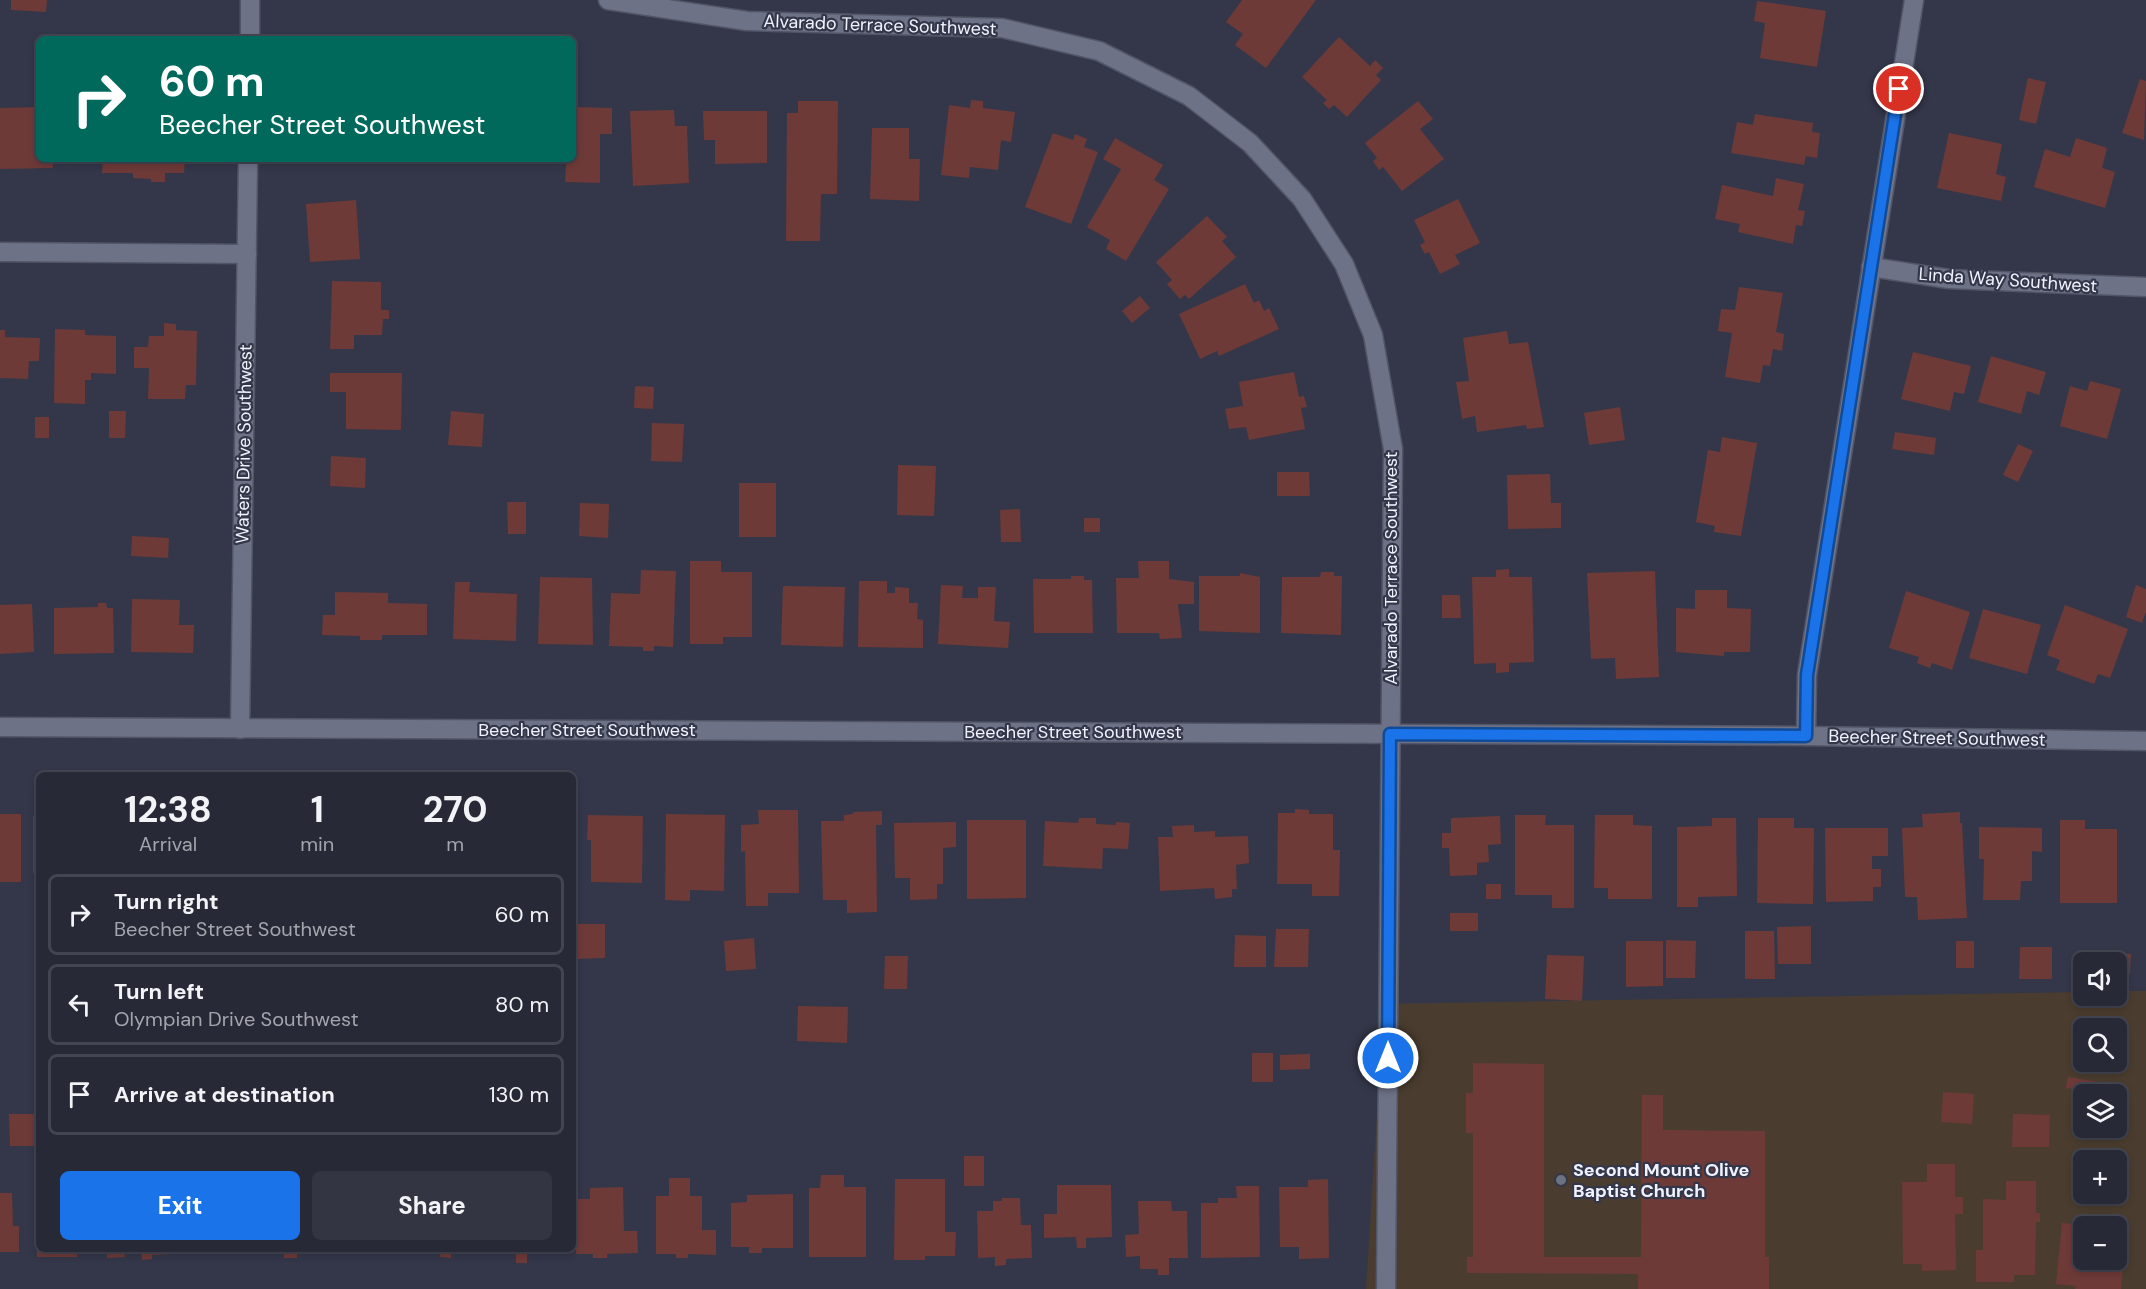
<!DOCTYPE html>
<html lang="en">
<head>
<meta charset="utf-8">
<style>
	body { margin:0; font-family:"DM Sans",sans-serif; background:#333542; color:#f1f3f6; height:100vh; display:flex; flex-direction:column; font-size:22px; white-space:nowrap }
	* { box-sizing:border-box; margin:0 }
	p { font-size:20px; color:#a4a6ad }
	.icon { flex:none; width:33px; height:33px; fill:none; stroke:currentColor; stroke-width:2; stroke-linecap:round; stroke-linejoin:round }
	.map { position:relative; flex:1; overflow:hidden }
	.panel { position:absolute; left:36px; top:772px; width:540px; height:480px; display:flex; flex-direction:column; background:#272937; border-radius:9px; box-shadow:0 3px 9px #0003,0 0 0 2px #434552 }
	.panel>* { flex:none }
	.banner { position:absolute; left:36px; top:36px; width:540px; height:126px; border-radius:9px; box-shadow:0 3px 9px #0003,0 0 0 2px #434552; background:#00695c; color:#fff; overflow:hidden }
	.buttons { position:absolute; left:2073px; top:952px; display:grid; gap:12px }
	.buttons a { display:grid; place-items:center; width:54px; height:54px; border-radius:9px; background:#272937; box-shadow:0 3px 9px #0003,0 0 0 2px #434552; font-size:30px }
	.pin { position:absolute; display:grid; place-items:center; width:51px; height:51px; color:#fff; margin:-26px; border:3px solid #fff; border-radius:50%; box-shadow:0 2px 6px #0007 }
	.me { position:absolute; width:66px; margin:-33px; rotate:0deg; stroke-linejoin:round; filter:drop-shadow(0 0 4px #0008) }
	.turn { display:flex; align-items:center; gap:21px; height:126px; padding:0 24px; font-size:27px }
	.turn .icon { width:78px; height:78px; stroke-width:2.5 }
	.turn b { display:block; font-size:42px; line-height:51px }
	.eta { display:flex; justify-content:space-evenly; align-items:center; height:102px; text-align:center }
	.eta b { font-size:36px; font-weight:700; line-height:42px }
	.button { display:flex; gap:12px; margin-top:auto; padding:12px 24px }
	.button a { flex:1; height:69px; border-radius:9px; background:#1a73e8; color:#fff; font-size:24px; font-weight:700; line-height:69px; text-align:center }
	.button a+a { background:#333542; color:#f1f3f6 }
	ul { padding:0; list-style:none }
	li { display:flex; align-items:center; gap:18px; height:81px; margin:0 12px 9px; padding:0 12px; border:3px solid #434552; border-radius:9px }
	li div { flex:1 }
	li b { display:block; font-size:22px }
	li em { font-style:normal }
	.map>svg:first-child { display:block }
	.commercial { fill:#4a3d2f; fill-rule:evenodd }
	.building { fill:#6d3a38 }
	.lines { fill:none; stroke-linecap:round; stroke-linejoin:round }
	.street-casing { stroke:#525565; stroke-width:21 }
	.secondary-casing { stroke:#525565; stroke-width:21 }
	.street { stroke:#6e7287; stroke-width:18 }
	.secondary { stroke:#6e7287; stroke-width:18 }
	.route-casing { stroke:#114b97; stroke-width:15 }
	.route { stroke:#1a73e8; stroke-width:10 }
	.worship-dot { fill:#6b7280; stroke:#343749; stroke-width:2 }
	.labels { text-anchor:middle; stroke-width:4.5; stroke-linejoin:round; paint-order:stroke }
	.street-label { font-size:18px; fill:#f0f2fe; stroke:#343749 }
	.poi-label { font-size:18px; font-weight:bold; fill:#f0f2fe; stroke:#343749; text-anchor:start }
</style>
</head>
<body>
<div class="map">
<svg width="2146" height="1289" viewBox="0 0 2146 1289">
	<rect width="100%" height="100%" fill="#343749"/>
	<!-- commercial -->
	<path class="commercial" d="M 2117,991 L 2146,991 L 2146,1289 L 1366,1289 L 1384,1004 L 2083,992 L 2084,996 L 2116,996 ZM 2084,1029 L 2116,1029 L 2116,1062 L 2084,1062 ZM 2084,1095 L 2116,1095 L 2116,1128 L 2084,1128 ZM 2084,1161 L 2116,1161 L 2116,1194 L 2084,1194 ZM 2084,1227 L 2116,1227 L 2116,1260 L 2084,1260 Z"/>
	<!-- building -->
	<g class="building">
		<polygon points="11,0 47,0 46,12 11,10"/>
		<polygon points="1242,0 1316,0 1266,68 1235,45 1243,34 1226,22"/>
		<polygon points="1757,1 1826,11 1817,67 1760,58 1765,23 1754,21"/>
		<polygon points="1339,37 1370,66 1375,60 1383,68 1376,75 1381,80 1347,117 1334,105 1329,109 1323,103 1327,100 1302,77"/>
		<polygon points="2028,78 2046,82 2036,124 2019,120"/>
		<polygon points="2140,79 2146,81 2144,140 2122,133"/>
		<polygon points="971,100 983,101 983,108 1015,112 1011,142 1001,140 998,170 970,167 969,178 941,175 949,105 970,108"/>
		<polygon points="798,101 838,101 837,194 821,194 820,241 786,241 787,113 798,113"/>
		<polygon points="1418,101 1433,119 1420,129 1444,159 1402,191 1383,167 1379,170 1373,161 1377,158 1365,143"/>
		<polygon points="39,107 39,159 52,159 53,168 0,169 0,108"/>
		<polygon points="573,107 612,108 612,134 600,134 600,183 565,182 566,163 548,163 548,159 573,159"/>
		<polygon points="674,110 675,126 687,126 689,183 633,186 630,111"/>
		<polygon points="703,111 767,111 767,163 715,164 715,140 704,140"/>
		<polygon points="1755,114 1813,123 1812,132 1820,133 1817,158 1806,156 1804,165 1731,153 1737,122 1753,125"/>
		<polygon points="872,128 909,128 909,159 920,159 919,201 870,199"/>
		<polygon points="1053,133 1073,140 1075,134 1087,139 1084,147 1098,152 1071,224 1025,207"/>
		<polygon points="1949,133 2002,144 1996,174 2006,177 2001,201 1937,188"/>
		<polygon points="1115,138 1163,165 1154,180 1169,189 1126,261 1106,249 1110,240 1087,227 1121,169 1103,159"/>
		<polygon points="2076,138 2107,148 2102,168 2115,172 2105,208 2034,187 2045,149 2070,157"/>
		<polygon points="103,159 185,159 184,173 165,173 165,182 151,182 151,179 133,178 133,173 102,173"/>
		<polygon points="1776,178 1804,184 1798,210 1805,211 1802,226 1796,225 1793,244 1738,232 1740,224 1715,219 1722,185 1773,196"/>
		<polygon points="1458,199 1480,243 1455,255 1460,264 1440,274 1429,252 1425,254 1420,245 1425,242 1414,220"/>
		<polygon points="356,200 360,259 310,262 306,204"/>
		<polygon points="1207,216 1227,237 1222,241 1236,257 1189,299 1185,295 1180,299 1167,284 1172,280 1156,262"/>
		<polygon points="332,281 381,282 381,310 389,310 389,319 383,319 382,335 354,335 354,349 330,349"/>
		<polygon points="1245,284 1254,303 1259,300 1264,311 1269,308 1279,329 1219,356 1217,351 1200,359 1179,314"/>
		<polygon points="1739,287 1783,293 1776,332 1784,334 1782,351 1773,349 1770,366 1763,365 1760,383 1725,377 1732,333 1718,331 1721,309 1735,310"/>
		<polygon points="1140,296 1150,308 1132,323 1122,311"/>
		<polygon points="164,323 176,324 176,330 197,331 196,385 186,385 185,399 148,399 149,368 134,368 134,347 148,347 149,336 164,336"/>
		<polygon points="55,329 85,330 85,335 116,336 116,374 91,373 91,380 85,380 85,404 54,403"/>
		<polygon points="0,330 5,330 5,337 40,338 39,361 29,361 28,379 0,378"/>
		<polygon points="1507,331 1509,344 1528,342 1544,427 1527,429 1526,425 1477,432 1475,416 1462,419 1456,382 1469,381 1463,338"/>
		<polygon points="1913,352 1971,366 1964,394 1954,392 1950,411 1901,399"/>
		<polygon points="1991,356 2046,372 2039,395 2027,391 2021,414 1978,402"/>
		<polygon points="1294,372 1299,397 1304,396 1307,407 1301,408 1305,429 1249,440 1246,427 1229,429 1225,409 1243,406 1239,382"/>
		<polygon points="330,373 402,373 401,430 346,429 346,392 330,392"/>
		<polygon points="2090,381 2121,389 2107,439 2060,426 2070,386 2087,391"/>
		<polygon points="635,386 654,387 653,409 634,408"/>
		<polygon points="1620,407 1625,440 1589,445 1584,413"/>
		<polygon points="109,411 126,411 125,438 109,438"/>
		<polygon points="451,411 484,414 482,447 448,445"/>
		<rect x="35" y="417" width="14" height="21"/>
		<polygon points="652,423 684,424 682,462 651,461"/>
		<polygon points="1895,432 1936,438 1934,455 1892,449"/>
		<polygon points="1722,437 1757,443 1741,536 1714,532 1715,526 1696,522 1708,450 1720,452"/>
		<polygon points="2018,444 2033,451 2018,482 2003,475"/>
		<polygon points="331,456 366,458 365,488 330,486"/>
		<polygon points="898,465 936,466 934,516 897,515"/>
		<polygon points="1277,472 1309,472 1310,496 1277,496"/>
		<polygon points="1550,474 1551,503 1561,503 1561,528 1508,529 1507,475"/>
		<rect x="739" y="483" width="37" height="54"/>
		<polygon points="507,502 526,502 526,534 508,534"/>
		<polygon points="580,503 609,504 608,538 579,536"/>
		<polygon points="1020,509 1021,542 1001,542 1000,510"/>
		<rect x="1084" y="518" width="16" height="14"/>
		<polygon points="132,536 169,538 168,558 131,556"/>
		<polygon points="690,561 721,561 721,572 752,572 752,637 723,637 723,644 690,644"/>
		<polygon points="1138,561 1169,561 1169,579 1194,582 1194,604 1178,604 1182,638 1160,639 1159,633 1117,633 1116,578 1139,578"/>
		<polygon points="1509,569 1509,577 1532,577 1534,662 1509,663 1509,672 1496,673 1496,663 1474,664 1472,577 1496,577 1496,570"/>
		<polygon points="641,570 676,571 673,647 654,646 654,651 643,651 643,647 609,646 611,593 640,594"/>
		<polygon points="1655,571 1659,677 1616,679 1615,658 1591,659 1587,573"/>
		<polygon points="1321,572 1334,572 1334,576 1342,576 1341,635 1281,633 1282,577 1320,577"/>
		<polygon points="1240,573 1260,577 1260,633 1199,631 1199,576 1240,576"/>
		<polygon points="1071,576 1084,576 1084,580 1092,580 1093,633 1034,633 1033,579 1071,579"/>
		<polygon points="540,577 592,578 593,645 538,644"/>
		<polygon points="859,581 887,581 887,593 895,593 895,587 909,588 909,603 918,603 917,619 923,620 923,648 858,647"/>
		<polygon points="455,582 470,582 469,592 517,594 516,641 453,639"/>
		<polygon points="941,585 963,586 962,598 978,598 978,587 996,587 994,621 1010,622 1008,648 938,644"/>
		<polygon points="2136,585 2146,589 2146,612 2142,623 2126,617"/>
		<polygon points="783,586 845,587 843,647 781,645"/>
		<polygon points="1695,590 1727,590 1727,608 1751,609 1750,652 1724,652 1724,656 1676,652 1676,608 1695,609"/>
		<polygon points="1906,591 1970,612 1952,670 1932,663 1930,668 1917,663 1919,657 1889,648"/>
		<polygon points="335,592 388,593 388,603 427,604 427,635 382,635 382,640 360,640 360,636 322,635 323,615 335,615"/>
		<polygon points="1442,595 1460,595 1461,618 1442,618"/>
		<polygon points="132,599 180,600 179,625 194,625 193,653 131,652"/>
		<polygon points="98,603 106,603 107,608 113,608 114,653 54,654 54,608 98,607"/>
		<polygon points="32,604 34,652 0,654 0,605"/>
		<polygon points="2065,605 2128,629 2110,678 2098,674 2094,684 2056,670 2060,660 2047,655"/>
		<polygon points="1983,609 2041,625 2027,674 1969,658"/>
		<polygon points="1295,809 1309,810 1309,814 1333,814 1333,850 1340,850 1339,896 1312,896 1312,884 1277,884 1278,813 1295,813"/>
		<polygon points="758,810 798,810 799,893 768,893 768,906 746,906 745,851 741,852 741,825 759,824"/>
		<polygon points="882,811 882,825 876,825 877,912 847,913 847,900 823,900 821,821 844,821 844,815 853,814 853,812"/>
		<polygon points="1960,812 1960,823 1962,823 1967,918 1918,920 1917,897 1905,897 1902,828 1923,827 1922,814"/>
		<rect x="0" y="814" width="21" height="68"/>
		<polygon points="666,814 725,815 724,891 690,890 690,901 665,900"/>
		<polygon points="588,815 643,816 642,883 591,882 591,840 587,840"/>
		<polygon points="1515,815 1546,815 1545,825 1574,825 1574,908 1552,908 1552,895 1515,895"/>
		<polygon points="1595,815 1633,815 1633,825 1652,826 1652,899 1608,899 1608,888 1594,888"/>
		<rect x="33" y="816" width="6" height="57"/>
		<polygon points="1500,816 1501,844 1488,845 1489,862 1477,863 1477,875 1450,876 1449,848 1442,848 1442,833 1451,833 1451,818"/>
		<polygon points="1079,818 1096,818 1096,824 1116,825 1116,822 1130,823 1128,849 1103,848 1102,869 1043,866 1045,821 1078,823"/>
		<polygon points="1712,818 1736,818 1737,896 1698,897 1698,907 1677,907 1677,827 1712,826"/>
		<polygon points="1758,818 1794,818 1794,828 1814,828 1813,904 1757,903"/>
		<polygon points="967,820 1026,820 1026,898 967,899"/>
		<polygon points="2060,820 2085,820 2085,829 2117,829 2117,903 2060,903"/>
		<polygon points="956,822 956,847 943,848 943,884 937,884 937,899 910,900 910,878 895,878 894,823"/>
		<polygon points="1194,825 1194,832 1215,831 1215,837 1248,836 1249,863 1236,865 1237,889 1232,889 1232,897 1215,899 1214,888 1160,891 1158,837 1173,837 1172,826"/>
		<polygon points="1979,827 2042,828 2042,852 2032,851 2032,881 2021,881 2020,900 1983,900 1984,859 1979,859"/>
		<polygon points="1825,828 1888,828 1888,856 1872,856 1872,869 1881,869 1881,887 1873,887 1873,901 1826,902"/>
		<rect x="1486" y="884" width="15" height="15"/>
		<rect x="1450" y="913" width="28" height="18"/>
		<polygon points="573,924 605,924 605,958 573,959"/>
		<polygon points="1811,926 1811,964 1778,964 1777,927"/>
		<polygon points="1276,929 1309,929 1308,967 1274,967"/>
		<polygon points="1745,931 1774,931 1775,979 1745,979"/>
		<polygon points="1235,935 1266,936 1266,967 1234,967"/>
		<polygon points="754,938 756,969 726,971 724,941"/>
		<polygon points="1666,940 1696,941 1695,978 1666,978"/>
		<polygon points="1626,941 1663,941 1663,986 1626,987"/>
		<rect x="1956" y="941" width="18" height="27"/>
		<polygon points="2020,947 2052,947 2052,979 2019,979"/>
		<polygon points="2118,953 2131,954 2130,974 2117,973"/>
		<polygon points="1547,955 1584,956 1582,1001 1545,999"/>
		<polygon points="885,956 908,956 907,989 884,989"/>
		<polygon points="798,1006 848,1007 847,1043 797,1041"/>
		<rect x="1252" y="1053" width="21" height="29"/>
		<polygon points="1310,1054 1310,1069 1280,1070 1280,1055"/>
		<polygon points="1473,1063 1544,1064 1544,1257 1641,1257 1642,1095 1663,1095 1663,1130 1765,1131 1765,1257 1769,1257 1769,1289 1638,1289 1638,1274 1467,1273 1467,1257 1473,1257 1473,1133 1466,1133 1466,1093 1473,1093"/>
		<polygon points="2068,1077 2123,1086 2118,1117 2116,1095 2066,1088"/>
		<polygon points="1943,1092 1974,1094 1972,1124 1941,1122"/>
		<polygon points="9,1114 39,1114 39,1146 10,1146"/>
		<polygon points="2013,1114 2050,1115 2049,1147 2012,1147"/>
		<rect x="964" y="1156" width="20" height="30"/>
		<polygon points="1927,1164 1955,1164 1955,1197 1963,1197 1963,1214 1955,1214 1956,1270 1922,1271 1922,1264 1903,1264 1902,1182 1927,1182"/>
		<polygon points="821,1175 844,1175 844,1187 866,1187 866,1257 809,1257 809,1188 820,1188"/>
		<polygon points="669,1178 690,1178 690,1196 702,1196 702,1230 716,1230 716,1255 688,1254 688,1258 676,1258 676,1254 656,1254 656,1196 669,1196"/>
		<polygon points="895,1179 945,1179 945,1232 956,1232 955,1256 925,1256 925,1260 894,1260"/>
		<polygon points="1328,1179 1329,1258 1299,1259 1299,1247 1280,1247 1279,1187 1308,1187 1308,1180"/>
		<polygon points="2006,1181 2036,1181 2036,1213 2040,1213 2040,1222 2036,1222 2035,1275 2014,1275 2014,1282 1976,1282 1976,1250 1983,1250 1983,1199 2006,1200"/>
		<polygon points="1057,1185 1111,1185 1112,1237 1086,1238 1086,1248 1077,1248 1076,1237 1044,1238 1044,1214 1057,1214"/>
		<polygon points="1236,1186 1259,1186 1260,1257 1201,1258 1201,1203 1218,1203 1218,1198 1237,1198"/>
		<polygon points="623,1187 624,1231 637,1231 638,1253 607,1254 607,1258 593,1258 593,1254 576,1254 575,1199 590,1199 590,1188"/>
		<polygon points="0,1193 12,1193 13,1226 19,1226 19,1252 0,1252"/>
		<polygon points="793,1194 793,1248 762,1248 762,1253 749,1253 749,1247 731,1247 731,1203 747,1202 747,1195"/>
		<polygon points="1002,1198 1020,1198 1021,1225 1031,1225 1032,1258 1006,1259 1006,1265 995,1266 995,1257 978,1258 977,1211 993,1211 993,1201 1002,1201"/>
		<polygon points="1138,1201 1171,1201 1172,1211 1187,1211 1188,1258 1169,1258 1169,1275 1158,1275 1158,1269 1140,1269 1140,1256 1126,1257 1125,1235 1139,1234"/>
		<polygon points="2094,1218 2118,1220 2118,1227 2093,1227"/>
		<polygon points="2062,1223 2091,1225 2084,1227 2084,1260 2114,1260 2114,1262 2123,1264 2121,1289 2075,1289 2076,1286 2056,1284"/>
		<polygon points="37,1250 94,1250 94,1253 77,1253 77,1257 37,1257"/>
		<polygon points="107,1250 138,1250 138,1251 124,1252 125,1257 107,1258"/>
		<polygon points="141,1250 172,1250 172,1254 152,1255 152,1259 142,1260"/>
		<rect x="185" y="1250" width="64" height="3"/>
		<polygon points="264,1250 328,1250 328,1254 297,1254 297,1258 284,1258 284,1253 264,1253"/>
		<polygon points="344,1250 402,1250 402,1252 344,1253"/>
		<polygon points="441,1250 451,1250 451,1258 440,1257"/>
		<polygon points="497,1250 560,1250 560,1254 527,1253 527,1263 516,1263 516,1254 497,1254"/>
	</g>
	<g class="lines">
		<!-- street casing -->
		<g class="street-casing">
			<g id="street">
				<polyline points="608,0 747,21 1002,28 1099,51 1189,96 1250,143 1302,199 1344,264 1373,335 1393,449 1386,1289"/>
				<polyline points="250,39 250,0"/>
				<polyline points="0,252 247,254"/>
				<polyline points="1871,267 1949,279 2146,287"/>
				<polyline points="240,729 248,159"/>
				<polyline points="1806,736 1807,675 1914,0"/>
			</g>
		</g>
		<!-- secondary casing -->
		<g class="secondary-casing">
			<polyline id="secondary" points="0,727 1806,736 2146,741"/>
		</g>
		<!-- street -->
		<use href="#street" class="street"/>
		<!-- secondary -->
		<use href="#secondary" class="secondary"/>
	</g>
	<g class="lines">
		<!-- route casing -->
		<g class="route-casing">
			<polyline id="route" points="1388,1058 1390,734 1806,736 1807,675 1899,89"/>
		</g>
		<!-- route -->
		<use href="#route" class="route"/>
	</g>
	<!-- markers -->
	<circle class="worship-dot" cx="1561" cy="1180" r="6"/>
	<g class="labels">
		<!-- street labels -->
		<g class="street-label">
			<text transform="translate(880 25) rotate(2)" y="6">Alvarado Terrace Southwest</text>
			<text transform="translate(2008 280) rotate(4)" y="6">Linda Way Southwest</text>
			<text transform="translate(244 444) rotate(-89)" y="6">Waters Drive Southwest</text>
			<text transform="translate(1391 568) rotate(-90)" y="6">Alvarado Terrace Southwest</text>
			<text x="587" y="736">Beecher Street Southwest</text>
			<text x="1073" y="738">Beecher Street Southwest</text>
			<text transform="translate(1937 738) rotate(1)" y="6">Beecher Street Southwest</text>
		</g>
		<!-- poi labels -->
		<g class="poi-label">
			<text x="1573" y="1176">Second Mount Olive<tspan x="1573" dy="21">Baptist Church</tspan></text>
		</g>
	</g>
</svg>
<div class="buttons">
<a><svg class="icon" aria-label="sound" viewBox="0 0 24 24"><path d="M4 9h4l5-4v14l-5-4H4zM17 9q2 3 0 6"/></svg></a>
<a><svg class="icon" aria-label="search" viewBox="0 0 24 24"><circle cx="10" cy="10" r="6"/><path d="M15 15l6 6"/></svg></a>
<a><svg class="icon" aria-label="layers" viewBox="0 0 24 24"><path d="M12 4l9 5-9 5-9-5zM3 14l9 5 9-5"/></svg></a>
<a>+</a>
<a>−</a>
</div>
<div class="pin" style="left:1899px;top:89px;background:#d93025"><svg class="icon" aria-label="arrive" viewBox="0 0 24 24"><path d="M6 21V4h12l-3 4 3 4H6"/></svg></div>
<svg class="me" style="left:1388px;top:1058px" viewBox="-20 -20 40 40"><circle r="17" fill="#1a73e8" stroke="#fff" stroke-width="3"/><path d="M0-11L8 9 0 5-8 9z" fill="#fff"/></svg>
<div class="banner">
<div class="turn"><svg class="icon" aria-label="right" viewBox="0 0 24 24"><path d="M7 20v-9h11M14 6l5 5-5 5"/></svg><div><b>60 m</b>Beecher Street Southwest</div></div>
</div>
<section class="panel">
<div class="eta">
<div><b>12:38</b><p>Arrival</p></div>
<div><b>1</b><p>min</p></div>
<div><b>270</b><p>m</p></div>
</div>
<ul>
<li><svg class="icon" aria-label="right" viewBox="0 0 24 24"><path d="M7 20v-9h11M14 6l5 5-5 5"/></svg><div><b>Turn right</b><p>Beecher Street Southwest</p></div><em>60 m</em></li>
<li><svg class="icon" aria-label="left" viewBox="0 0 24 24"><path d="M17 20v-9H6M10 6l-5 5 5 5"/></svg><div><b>Turn left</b><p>Olympian Drive Southwest</p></div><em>80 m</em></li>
<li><svg class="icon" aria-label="arrive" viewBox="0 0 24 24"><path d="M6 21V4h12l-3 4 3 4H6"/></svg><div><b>Arrive at destination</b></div><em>130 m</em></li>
</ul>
<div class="button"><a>Exit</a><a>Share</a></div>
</section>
</div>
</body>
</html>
